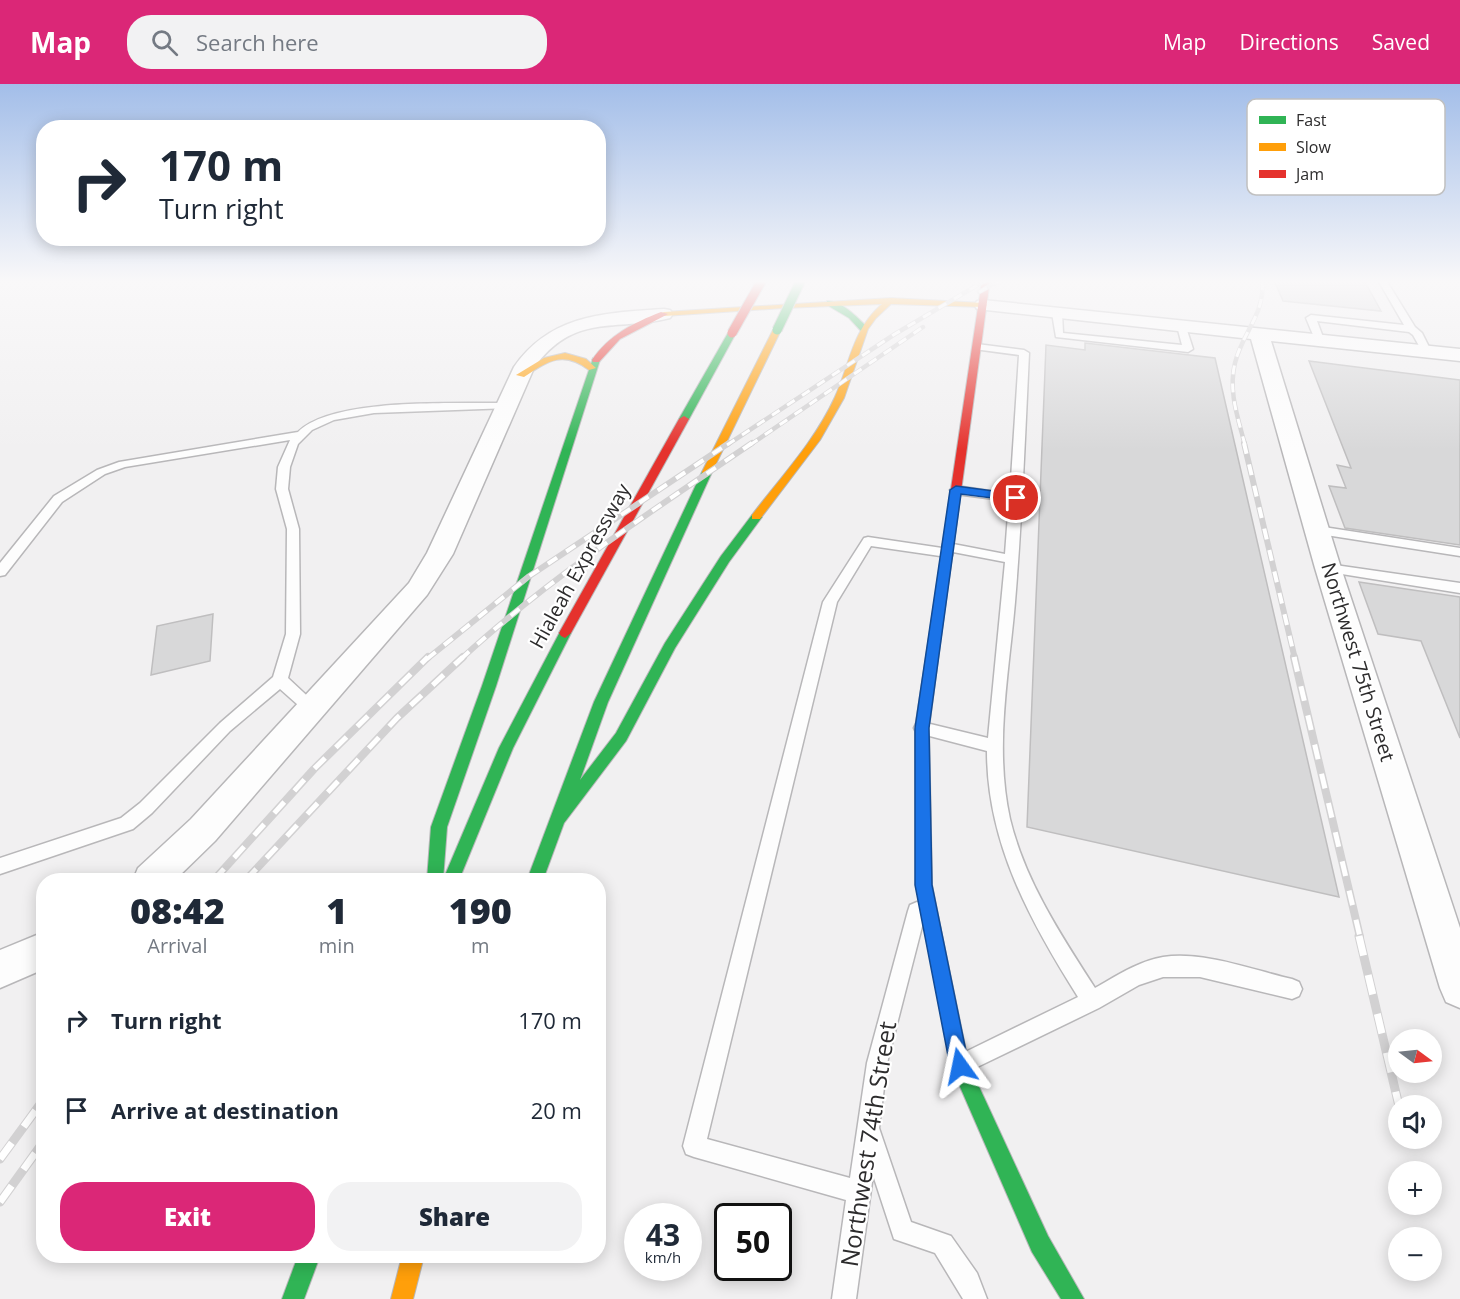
<!DOCTYPE html>
<html lang="en">
<head>
<meta charset="utf-8">
<style>
	body { margin:0; font-family:"Open Sans",sans-serif; background:#f2f2f3; color:#1f2937; height:100vh; display:flex; flex-direction:column; font-size:22px; white-space:nowrap }
	* { box-sizing:border-box; margin:0 }
	p { font-size:20px; color:#747a83 }
	.icon { flex:none; width:33px; height:33px; fill:none; stroke:currentColor; stroke-width:2; stroke-linecap:round; stroke-linejoin:round }
	.map { position:relative; flex:1; overflow:hidden }
	.details { position:absolute; left:36px; top:789px; width:570px; height:390px; display:flex; flex-direction:column; background:#fff; border-radius:24px; box-shadow:0 3px 15px #0003 }
	.details>* { flex:none }
	.banner { position:absolute; left:36px; top:36px; width:570px; height:126px; border-radius:24px; box-shadow:0 3px 15px #0003; background:#fff; color:#1f2937; overflow:hidden }
	.needle { width:39px; rotate:105deg }
	.tools { position:absolute; left:1388px; top:945px; display:grid; gap:12px }
	.tools a { display:grid; place-items:center; width:54px; height:54px; border-radius:50%; background:#fff; box-shadow:0 3px 15px #0003; font-size:30px }
	.speed { position:absolute; left:624px; top:1119px; display:flex; gap:12px; font-size:30px; font-weight:700; text-align:center }
	.speed>* { display:grid; place-content:center; width:78px; height:78px; border-radius:50%; background:#fff; box-shadow:0 3px 15px #0003; line-height:1 }
	.speed small { font-size:15px; font-weight:400 }
	.speed .limit { border:3px solid #111; border-radius:9px; background:#fff; color:#111 }
	.pin { position:absolute; display:grid; place-items:center; width:51px; height:51px; color:#fff; margin:-26px; border:3px solid #fff; border-radius:50%; box-shadow:0 2px 6px #0007 }
	.me { position:absolute; width:66px; margin:-33px; rotate:348deg; stroke-linejoin:round; filter:drop-shadow(0 0 4px #0008) }
	.turn { display:flex; align-items:center; gap:21px; height:126px; padding:0 24px; font-size:27px }
	.turn .icon { width:78px; height:78px; stroke-width:2.5 }
	.turn b { display:block; font-size:42px; line-height:51px }
	.eta { display:flex; justify-content:space-evenly; align-items:center; height:102px; text-align:center }
	.eta b { font-size:36px; font-weight:800; line-height:42px }
	.primary-button { display:flex; gap:12px; margin-top:auto; padding:12px 24px }
	.primary-button a { flex:1; height:69px; border-radius:24px; background:#db2777; color:#fff; font-size:24px; font-weight:800; line-height:69px; text-align:center }
	.primary-button a+a { background:#f2f2f3; color:#1f2937 }
	ul { padding:0; list-style:none }
	li { display:flex; align-items:center; gap:18px; height:90px; padding:0 24px }
	li div { flex:1 }
	li b { display:block; font-size:22px }
	li em { font-style:normal }
	header { display:flex; align-items:center; gap:36px; box-sizing:border-box; height:84px; padding:0 30px; background:#db2777; color:#fff }
	header strong { font-size:28px }
	nav { display:flex; gap:33px; margin-inline-start:auto; font-size:21px }
	.search { width:420px; height:54px; background:#f2f2f3; display:flex; align-items:center; gap:15px; box-sizing:border-box; padding:0 21px; border-radius:24px; color:#747a83; font-size:22px }
	.map>svg:first-child { display:block }
	.built { fill:#e3e0e6 }
	.building { fill:#d8d8d9; stroke:#bfbebf; stroke-width:1.5 }
	.lines { fill:none; stroke-linecap:round; stroke-linejoin:round }
	.lane-casing { stroke:#b8b7b9; stroke-width:3 }
	.street-casing { stroke:#b8b7b9; stroke-width:3 }
	.fast-casing { stroke:#b8b7b9; stroke-width:2 }
	.slow-casing { stroke:#b8b7b9; stroke-width:2 }
	.jam-casing { stroke:#b8b7b9; stroke-width:2 }
	.lane { fill:#fdfdfd; fill-rule:evenodd }
	.street { fill:#fdfdfd; fill-rule:evenodd }
	.fast { fill:#30b455; fill-rule:evenodd }
	.slow { fill:#ff9f0a; fill-rule:evenodd }
	.jam { fill:#e5322d; fill-rule:evenodd }
	.rail-far3-casing { stroke:#d2d1d2; stroke-width:4.5 }
	.rail-far2-casing { stroke:#d2d1d2; stroke-width:6 }
	.rail-far1-casing { stroke:#d2d1d2; stroke-width:8 }
	.rail-casing { stroke:#d2d1d2; stroke-width:9 }
	.rail-far3 { stroke:#fff; stroke-width:3; stroke-dasharray:9; stroke-linecap:butt }
	.rail-far2 { stroke:#fff; stroke-width:4; stroke-dasharray:11; stroke-linecap:butt }
	.rail-far1 { stroke:#fff; stroke-width:5; stroke-dasharray:15; stroke-linecap:butt }
	.rail { stroke:#fff; stroke-width:7; stroke-dasharray:20; stroke-linecap:butt }
	.fast-bridge-casing { stroke:#b8b7b9; stroke-width:11; stroke-linecap:butt }
	.jam-bridge-casing { stroke:#b8b7b9; stroke-width:11; stroke-linecap:butt }
	.fast-bridge { stroke:#30b455; stroke-width:9 }
	.jam-bridge { stroke:#e5322d; stroke-width:9 }
	.route { fill:#1a73e8; stroke:#114b97; stroke-width:1.5 }
	.labels { text-anchor:middle; stroke-width:4.5; stroke-linejoin:round; paint-order:stroke }
	.street-label { font-size:20px; fill:#2d2c2d; stroke:#fff }
	.near-street-label { font-size:24px; fill:#2d2c2d; stroke:#fff }
	.key { fill:#fff; stroke:#c0c0c0; stroke-width:1.5 }
	.key-label { font-size:16px; fill:#2d2c2d }
</style>
</head>
<body>
<header>
<strong>Map</strong>
<div class="search"><svg class="icon" aria-label="search" viewBox="0 0 24 24"><circle cx="10" cy="10" r="6"/><path d="M15 15l6 6"/></svg>Search here</div>
<nav><a>Map</a><a>Directions</a><a>Saved</a></nav>
</header>
<div class="map">
<svg width="1460" height="1215" viewBox="0 0 1460 1215">
	<rect width="100%" height="100%" fill="#f1f0f1"/>
	<!-- built -->
	<polygon class="built" points="0,196 747,196 0,199"/>
	<!-- building -->
	<g class="building">
		<polygon points="1274,196 1364,196 1381,227 1283,217"/>
		<polygon points="1085,259 1215,274 1339,813 1027,743 1046,261 1085,266"/>
		<polygon points="1309,277 1460,296 1460,461 1345,444 1329,402 1346,404 1337,381 1351,384"/>
		<polygon points="1359,498 1460,513 1460,654 1421,557 1378,550"/>
		<polygon points="213,530 210,577 151,591 157,542"/>
	</g>
	<g class="lines">
		<!-- lane casing -->
		<g class="lane-casing">
			<g id="lane">
				<polygon points="1378,196 1386,196 1415,243 1422,249 1431,267 1429,269 1423,269 1413,251 1409,248 1317,237 1324,256 1316,258 1306,234 1311,231 1404,241"/>
				<polygon points="1057,226 1062,229 1063,249 1182,261 1177,242 1185,240 1193,265 1188,268 1056,253 1052,229"/>
				<path d="M 977,260 L 1024,266 L 1029,269 C 1025,352 1022,435 1015,518 C 1009,589 994,663 1010,735 C 1025,797 1061,851 1095,904 C 1116,892 1139,877 1163,873 C 1205,867 1252,886 1292,895 L 1299,898 L 1302,905 L 1299,912 L 1292,915 L 1200,893 L 1163,893 L 1139,901 L 1099,924 L 969,987 L 962,990 L 955,987 L 952,980 L 955,973 L 1078,913 C 1030,837 987,759 987,667 L 922,650 L 916,648 L 914,644 L 916,640 L 922,638 L 988,654 L 1005,478 L 953,468 L 952,472 L 947,473 L 871,462 L 837,518 L 707,1055 L 850,1094 L 867,979 L 908,827 L 910,821 L 917,818 L 924,821 L 926,827 L 887,979 L 879,1044 L 911,1138 L 951,1152 L 977,1189 L 987,1215 L 963,1215 L 935,1169 L 894,1155 L 873,1091 L 856,1215 L 832,1215 L 846,1116 L 694,1073 L 686,1070 L 683,1062 L 823,518 L 864,454 L 868,453 L 942,464 L 943,460 L 948,459 L 1005,470 L 1009,417 L 956,410 L 950,406 L 956,402 L 1010,410 L 1019,271 L 974,265 L 974,261 Z"/>
				<path d="M 506,319 L 510,320 L 510,324 L 374,329 L 334,336 L 312,346 L 298,360 L 290,383 L 288,405 L 299,445 L 300,550 L 288,594 L 317,621 L 320,625 L 317,629 L 307,629 L 280,605 L 230,647 L 152,729 L 133,745 L 0,790 L 0,774 L 121,734 L 140,719 L 220,639 L 273,593 L 286,550 L 287,445 L 276,405 L 278,383 L 290,356 L 125,383 L 105,390 L 62,418 L 5,491 L 0,492 L 0,479 L 54,412 L 97,386 L 119,378 L 298,348 C 333,313 456,320 506,319 Z"/>
				<polygon points="1317,442 1460,464 1460,472 1313,449 1311,446"/>
				<polygon points="1328,480 1460,499 1460,509 1323,487 1321,484"/>
			</g>
		</g>
		<!-- street casing -->
		<g class="street-casing">
			<g id="street">
				<polygon points="983,216 1460,265 1460,277 1271,257 1341,484 1460,844 1460,924 1446,918 1440,904 1315,484 1251,255 977,225 974,221 977,217"/>
				<path d="M 664,225 L 670,226 L 673,230 L 670,234 C 615,248 574,228 534,284 L 453,470 L 427,511 L 215,757 L 175,796 L 133,796 L 138,784 L 191,735 L 409,499 L 427,469 L 514,283 C 551,230 605,229 664,225 Z"/>
				<polygon points="44,848 44,885 0,904 0,866"/>
			</g>
		</g>
		<!-- fast casing -->
		<g class="fast-casing">
			<g id="fast">
				<path d="M 827,217 C 842,217 857,233 867,243 L 867,247 L 861,247 L 849,234 L 827,221 Z"/>
				<polygon points="732,246 736,249 689,335 681,337 679,335 728,249"/>
				<polygon points="593,274 600,276 496,602 447,743 443,796 499,664 561,546 565,544 571,549 513,664 459,796 427,796 431,743 482,602"/>
				<polygon points="707,385 712,388 608,618 580,696 616,649 665,559 721,472 752,431 756,430 762,433 729,478 675,564 626,657 564,739 543,796 527,796 594,618 702,388"/>
				<polygon points="933,838 939,840 941,846 969,981 1048,1152 1084,1215 1061,1215 1032,1168 951,982 925,846 927,840"/>
				<polygon points="298,1172 320,1172 304,1215 282,1215"/>
			</g>
		</g>
		<!-- slow casing -->
		<g class="slow-casing">
			<g id="slow">
				<path d="M 891,214 L 983,219 L 987,221 L 983,223 L 891,220 L 876,234 L 868,245 L 844,314 L 820,356 L 760,435 L 752,435 L 752,431 C 781,393 815,357 835,313 C 850,280 852,246 882,220 L 784,224 L 664,232 L 660,230 L 664,228 Z"/>
				<polygon points="777,243 781,246 712,388 707,391 703,390 702,388 773,246"/>
				<path d="M 565,269 L 586,275 L 596,284 L 589,286 C 563,266 548,277 524,293 L 516,291 L 544,274 Z"/>
				<polygon points="934,555 940,560 929,644 932,801 941,846 939,852 933,854 927,852 925,846 916,801 915,644 928,560"/>
				<polygon points="402,1172 424,1172 413,1215 391,1215"/>
			</g>
		</g>
		<!-- jam casing -->
		<g class="jam-casing">
			<g id="jam">
				<polygon points="982,196 990,196 940,560 934,565 928,560"/>
				<path d="M 661,228 L 668,230 L 620,255 L 599,278 L 593,278 L 592,276 C 609,251 633,239 661,228 Z"/>
				<polygon points="684,332 689,335 571,549 565,554 561,552 559,549 679,335"/>
			</g>
		</g>
		<!-- lane -->
		<use href="#lane" class="lane"/>
		<!-- street -->
		<use href="#street" class="street"/>
		<!-- fast -->
		<use href="#fast" class="fast"/>
		<!-- slow -->
		<use href="#slow" class="slow"/>
		<!-- jam -->
		<use href="#jam" class="jam"/>
		<!-- rail-far3 casing -->
		<g class="rail-far3-casing">
			<g id="rail-far3">
				<polyline points="979,208 1001,196"/>
				<polyline points="727,361 895,250 986,196"/>
				<polyline points="750,361 923,243"/>
				<path d="M 1245,361 C 1238,334 1228,307 1235,279 C 1242,249 1266,229 1262,196"/>
			</g>
		</g>
		<!-- rail-far2 casing -->
		<g class="rail-far2-casing">
			<g id="rail-far2">
				<polyline points="1244,359 1295,575"/>
				<polyline points="427,575 528,493 729,359"/>
				<path d="M 461,575 C 550,493 652,427 752,359"/>
			</g>
		</g>
		<!-- rail-far1 casing -->
		<g class="rail-far1-casing">
			<g id="rail-far1">
				<polyline points="1294,573 1360,853"/>
				<polyline points="214,796 314,685 428,573"/>
				<polyline points="246,796 397,634 463,573"/>
			</g>
		</g>
		<!-- rail casing -->
		<g class="rail-casing">
			<g id="rail">
				<polyline points="1359,852 1399,1022"/>
				<polyline points="0,1075 44,1015"/>
				<polyline points="0,1118 44,1057"/>
			</g>
		</g>
		<!-- rail-far3 -->
		<use href="#rail-far3" class="rail-far3"/>
		<!-- rail-far2 -->
		<use href="#rail-far2" class="rail-far2"/>
		<!-- rail-far1 -->
		<use href="#rail-far1" class="rail-far1"/>
		<!-- rail -->
		<use href="#rail" class="rail"/>
		<!-- fast-bridge casing -->
		<g class="fast-bridge-casing">
			<polyline id="fast-bridge" points="777,246 801,196"/>
		</g>
		<!-- jam-bridge casing -->
		<g class="jam-bridge-casing">
			<polyline id="jam-bridge" points="732,249 762,196"/>
		</g>
		<!-- fast-bridge -->
		<use href="#fast-bridge" class="fast-bridge"/>
		<!-- jam-bridge -->
		<use href="#jam-bridge" class="jam-bridge"/>
	</g>
	<!-- sky -->
	<linearGradient id="sky" x2="0" y2="1"><stop stop-color="#a3bee9"/><stop offset="0.54" stop-color="#f9f8f9"/><stop offset="1" stop-color="#f9f8f9" stop-opacity="0"/></linearGradient>
	<rect width="1460" height="366" fill="url(#sky)"/>
	<!-- route -->
	<polygon class="route" points="956,402 1016,410 1021,414 1016,417 961,410 929,644 932,801 969,982 967,988 960,991 953,988 950,982 915,801 915,644 950,406"/>
	<g class="labels">
		<!-- street labels -->
		<g class="street-label">
			<text transform="translate(580 482) rotate(-61)" y="7">Hialeah Expressway</text>
			<text transform="translate(1358 578) rotate(73)" y="7">Northwest 75th Street</text>
		</g>
		<!-- near-street labels -->
		<g class="near-street-label">
			<text transform="translate(869 1060) rotate(-81)" y="8">Northwest 74th Street</text>
		</g>
	</g>
	<!-- legend -->
	<rect x="1247" y="15" width="198" height="96" rx="9" class="key"/>
	<rect x="1259" y="32" width="27" height="8" fill="#30b455"/>
	<rect x="1259" y="59" width="27" height="8" fill="#ff9f0a"/>
	<rect x="1259" y="86" width="27" height="8" fill="#e5322d"/>
	<g class="key-label">
		<text x="1296" y="42">Fast</text>
		<text x="1296" y="69">Slow</text>
		<text x="1296" y="96">Jam</text>
	</g>
</svg>
<div class="tools">
<a><svg class="needle" viewBox="-14 -14 28 28"><path d="M0-13l5 13h-10z" fill="#e53935"/><path d="M0 13l5-13h-10z" fill="#747a83"/></svg></a>
<a><svg class="icon" aria-label="sound" viewBox="0 0 24 24"><path d="M4 9h4l5-4v14l-5-4H4zM17 9q2 3 0 6"/></svg></a>
<a>+</a>
<a>−</a>
</div>
<div class="speed"><div>43<small>km/h</small></div><div class="limit">50</div></div>
<div class="pin" style="left:1016px;top:414px;background:#d93025"><svg class="icon" aria-label="arrive" viewBox="0 0 24 24"><path d="M6 21V4h12l-3 4 3 4H6"/></svg></div>
<svg class="me" style="left:960px;top:982px" viewBox="-20 -20 40 40"><path d="M0-17L14 15 0 8-14 15z" fill="#1a73e8" stroke="#fff" stroke-width="4"/></svg>
<div class="banner">
<div class="turn"><svg class="icon" aria-label="right" viewBox="0 0 24 24"><path d="M7 20v-9h11M14 6l5 5-5 5"/></svg><div><b>170 m</b>Turn right</div></div>
</div>
<section class="details">
<div class="eta">
<div><b>08:42</b><p>Arrival</p></div>
<div><b>1</b><p>min</p></div>
<div><b>190</b><p>m</p></div>
</div>
<ul>
<li><svg class="icon" aria-label="right" viewBox="0 0 24 24"><path d="M7 20v-9h11M14 6l5 5-5 5"/></svg><div><b>Turn right</b></div><em>170 m</em></li>
<li><svg class="icon" aria-label="arrive" viewBox="0 0 24 24"><path d="M6 21V4h12l-3 4 3 4H6"/></svg><div><b>Arrive at destination</b></div><em>20 m</em></li>
</ul>
<div class="primary-button"><a>Exit</a><a>Share</a></div>
</section>
</div>
</body>
</html>
